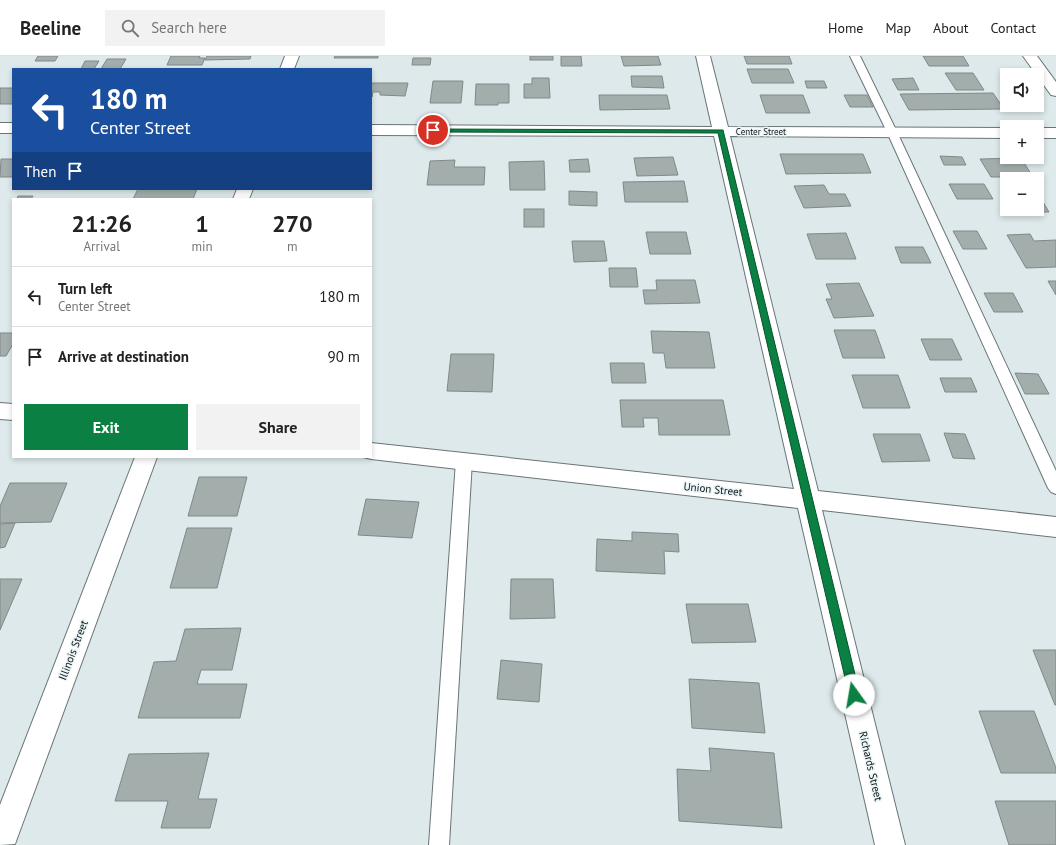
<!DOCTYPE html>
<html lang="en">
<head>
<meta charset="utf-8">
<style>
	body { margin:0; font-family:"PT Sans",sans-serif; background:#f2f2f2; color:#222; height:100vh; display:flex; flex-direction:column; font-size:15px; white-space:nowrap }
	* { box-sizing:border-box; margin:0 }
	p { font-size:13px; color:#767676 }
	.icon { flex:none; width:22px; height:22px; fill:none; stroke:currentColor; stroke-width:2; stroke-linecap:round; stroke-linejoin:round }
	.map { position:relative; flex:1; overflow:hidden }
	.panel { position:absolute; left:12px; top:142px; width:360px; height:260px; display:flex; flex-direction:column; background:#fff; border-radius:0px; box-shadow:0 2px 6px #0003 }
	.panel>* { flex:none }
	.top-card { position:absolute; left:12px; top:12px; width:360px; height:122px; border-radius:0px; box-shadow:0 2px 6px #0003; background:#1a4fa0; color:#fff; overflow:hidden }
	.controls { position:absolute; left:1000px; top:12px; display:grid; gap:8px }
	.controls a { display:grid; place-items:center; width:44px; height:44px; border-radius:0px; background:#fff; box-shadow:0 2px 6px #0003; font-size:20px }
	.pin { position:absolute; display:grid; place-items:center; width:34px; height:34px; color:#fff; margin:-17px; border:2px solid #fff; border-radius:50%; box-shadow:0 1px 4px #0007 }
	.me { position:absolute; width:44px; margin:-22px; rotate:347deg; stroke-linejoin:round; filter:drop-shadow(0 0 3px #0008) }
	.turn { display:flex; align-items:center; gap:14px; height:84px; padding:0 12px; font-size:18px }
	.turn .icon { width:52px; height:52px; stroke-width:2.5 }
	.turn b { display:block; font-size:28px; line-height:34px }
	.then { display:flex; align-items:center; height:38px; padding:0 12px; background:#0003; gap:8px; font-size:15px }
	.eta { display:flex; justify-content:space-evenly; align-items:center; height:68px; text-align:center }
	.eta b { font-size:24px; font-weight:600; line-height:28px }
	.cta { display:flex; gap:8px; margin-top:auto; padding:8px 12px }
	.cta a { flex:1; height:46px; border-radius:0px; background:#0b8043; color:#fff; font-size:16px; font-weight:600; line-height:46px; text-align:center }
	.cta a+a { background:#f2f2f2; color:#222 }
	ul { padding:0; list-style:none }
	li { display:flex; align-items:center; gap:12px; height:60px; padding:0 12px; border-top:1px solid #e0e0e0 }
	li div { flex:1 }
	li b { display:block; font-size:15px }
	li em { font-style:normal }
	header { display:flex; align-items:center; gap:24px; box-sizing:border-box; height:56px; padding:0 20px; background:#fff; border-bottom:1px solid #e0e0e0 }
	header strong { font-size:19px }
	nav { display:flex; gap:22px; margin-inline-start:auto; font-size:14px }
	.search { width:280px; height:36px; background:#f2f2f2; display:flex; align-items:center; gap:10px; box-sizing:border-box; padding:0 14px; border-radius:0px; color:#767676; font-size:15px }
	.map>svg:first-child { display:block }
	.building { fill:#a2adac; stroke:#7f8988 }
	.lines { fill:none; stroke-linecap:round; stroke-linejoin:round }
	.service-casing { stroke:#6a7477; stroke-width:2 }
	.minor-casing { stroke:#6a7477; stroke-width:2 }
	.tertiary-casing { stroke:#6a7477; stroke-width:2 }
	.service { fill:#fff; fill-rule:evenodd }
	.minor { fill:#fff; fill-rule:evenodd }
	.tertiary { fill:#fff; fill-rule:evenodd }
	.route { fill:#0b8043; stroke:#07532c }
	.labels { text-anchor:middle; stroke-width:3; stroke-linejoin:round; paint-order:stroke }
	.far-street-label { font-size:9px; fill:#111516; stroke:#ebf6f9 }
	.street-label { font-size:11px; fill:#111516; stroke:#ebf6f9 }
</style>
</head>
<body>
<header>
<strong>Beeline</strong>
<div class="search"><svg class="icon" aria-label="search" viewBox="0 0 24 24"><circle cx="10" cy="10" r="6"/><path d="M15 15l6 6"/></svg>Search here</div>
<nav><a>Home</a><a>Map</a><a>About</a><a>Contact</a></nav>
</header>
<div class="map">
<svg width="1056" height="789" viewBox="0 0 1056 789">
	<rect width="100%" height="100%" fill="#dee9ec"/>
	<!-- building -->
	<g class="building">
		<polygon points="38,0 58,0 55,5 35,5"/>
		<polygon points="171,0 200,0 199,2 205,2 202,9 167,9"/>
		<polygon points="207,0 251,0 250,3 205,4"/>
		<polygon points="335,0 378,0 378,2 334,2"/>
		<rect x="530" y="0" width="23" height="4"/>
		<polygon points="561,0 581,0 582,10 561,10"/>
		<polygon points="621,0 658,0 661,9 624,10"/>
		<polygon points="744,0 789,0 792,8 747,8"/>
		<polygon points="923,0 963,0 969,10 929,10"/>
		<polygon points="413,2 431,2 430,9 412,9"/>
		<polygon points="107,3 126,3 120,13 101,13"/>
		<polygon points="85,5 99,5 94,13 81,13"/>
		<polygon points="747,13 788,13 794,27 752,27"/>
		<polygon points="945,17 973,17 984,34 956,34"/>
		<polygon points="631,20 662,20 664,32 632,31"/>
		<polygon points="532,22 549,22 550,42 524,42 524,28 532,28"/>
		<polygon points="913,22 919,34 898,34 892,23"/>
		<polygon points="433,25 463,25 461,47 430,47"/>
		<polygon points="805,25 824,25 827,32 807,32"/>
		<polygon points="371,27 408,27 405,40 380,39 380,36 373,36 372,41"/>
		<polygon points="476,28 509,28 509,47 498,47 498,49 475,49"/>
		<rect x="0" y="32" width="13" height="16"/>
		<polygon points="993,37 1004,53 909,54 900,38"/>
		<polygon points="599,39 667,39 670,53 600,54"/>
		<polygon points="760,39 803,39 810,57 766,57"/>
		<polygon points="844,39 867,39 873,51 850,51"/>
		<polygon points="780,98 863,98 871,117 786,118"/>
		<polygon points="940,100 962,101 966,109 944,109"/>
		<polygon points="673,101 678,119 637,120 634,102"/>
		<polygon points="1021,102 1033,121 991,121 980,103"/>
		<polygon points="1,103 13,103 13,121 0,121"/>
		<polygon points="588,103 590,116 570,116 569,104"/>
		<polygon points="455,104 454,111 485,111 484,129 427,129 430,105"/>
		<polygon points="544,105 545,134 510,134 509,106"/>
		<polygon points="684,125 688,146 625,146 623,126"/>
		<polygon points="949,128 984,128 993,143 957,143"/>
		<polygon points="824,129 829,138 845,138 851,150 804,152 794,130"/>
		<polygon points="138,133 197,133 193,143 133,143"/>
		<polygon points="569,135 597,136 597,150 569,149"/>
		<polygon points="1037,136 1049,156 1008,156 1002,145 1007,145 1007,153 1037,153"/>
		<polygon points="18,140 33,140 31,143 17,143"/>
		<rect x="524" y="153" width="20" height="18"/>
		<polygon points="953,175 977,175 987,193 963,193"/>
		<polygon points="646,176 686,176 691,198 650,198"/>
		<polygon points="846,177 856,203 816,203 807,178"/>
		<polygon points="1030,178 1034,185 1056,184 1056,211 1026,212 1007,179"/>
		<polygon points="572,185 604,185 607,205 574,206"/>
		<polygon points="895,191 923,191 931,207 901,207"/>
		<polygon points="609,212 636,212 638,231 610,231"/>
		<polygon points="656,224 695,224 700,247 645,248 643,234 657,234"/>
		<polygon points="1048,225 1056,225 1056,239"/>
		<polygon points="859,227 874,260 834,262 826,243 832,243 826,228"/>
		<polygon points="984,237 1013,237 1023,256 994,256"/>
		<polygon points="834,274 875,274 885,302 843,302"/>
		<polygon points="651,275 709,276 715,312 666,312 664,297 653,297"/>
		<polygon points="0,277 13,277 13,288 6,300 0,300"/>
		<polygon points="921,283 952,283 962,304 930,304"/>
		<polygon points="451,298 494,298 492,336 447,335"/>
		<polygon points="610,307 644,307 646,327 612,327"/>
		<polygon points="1015,317 1038,318 1049,338 1025,338"/>
		<polygon points="852,319 898,319 910,352 863,352"/>
		<polygon points="940,322 971,322 977,336 945,336"/>
		<polygon points="620,344 723,344 730,379 659,379 658,362 643,362 644,371 622,371"/>
		<polygon points="944,377 965,378 975,403 953,402"/>
		<polygon points="873,378 920,378 930,405 882,406"/>
		<polygon points="199,421 247,421 237,460 188,460"/>
		<polygon points="10,427 67,427 51,466 0,467 0,450"/>
		<polygon points="366,443 419,446 412,482 358,479"/>
		<polygon points="15,467 5,491 0,492 0,468"/>
		<polygon points="187,472 232,472 217,532 170,532"/>
		<polygon points="632,476 678,478 679,496 664,495 665,518 596,515 597,483 632,485"/>
		<polygon points="0,523 22,523 0,574"/>
		<polygon points="511,523 553,523 555,562 510,563"/>
		<polygon points="686,548 748,548 756,586 692,587"/>
		<polygon points="241,572 232,614 201,614 197,628 247,628 240,662 138,662 154,606 176,605 185,573"/>
		<polygon points="1033,594 1056,594 1056,649 1055,649"/>
		<polygon points="501,604 542,608 539,646 497,643"/>
		<polygon points="689,623 759,627 765,677 692,672"/>
		<polygon points="979,655 1034,655 1056,712 1056,717 1001,717"/>
		<polygon points="709,692 774,697 782,772 679,765 677,713 711,715"/>
		<polygon points="209,697 198,743 217,743 210,772 161,772 168,745 115,745 129,698"/>
		<polygon points="995,745 1056,745 1056,789 1009,789"/>
	</g>
	<g class="lines">
		<!-- service casing -->
		<g class="service-casing">
			<g id="service">
				<polygon points="850,0 860,0 897,76 1056,415 1056,438 1051,436 1048,432 887,76"/>
				<polygon points="464,399 469,401 472,405 449,789 429,789 456,405 459,401"/>
			</g>
		</g>
		<!-- minor casing -->
		<g class="minor-casing">
			<g id="minor">
				<polygon points="285,0 299,0 294,13 280,13"/>
				<polygon points="696,0 710,0 728,71 1007,72 1007,82 730,80 818,435 1056,461 1056,481 822,454 905,789 875,789 798,452 371,403 363,401 371,401 371,387 794,433 714,80 371,79 371,69 712,71"/>
				<rect x="0" y="67" width="13" height="10"/>
				<rect x="1037" y="72" width="19" height="10"/>
				<polygon points="237,133 253,133 249,143 233,143"/>
				<polygon points="0,347 13,348 13,364 0,363"/>
				<polygon points="135,401 157,401 15,788 0,789 0,749"/>
			</g>
		</g>
		<!-- tertiary casing -->
		<g class="tertiary-casing">
			<polygon id="tertiary" points="1023,0 1037,0 1056,26 1056,40 1051,39"/>
		</g>
		<!-- service -->
		<use href="#service" class="service"/>
		<!-- minor -->
		<use href="#minor" class="minor"/>
		<!-- tertiary -->
		<use href="#tertiary" class="tertiary"/>
	</g>
	<!-- route -->
	<polygon class="route" points="430,73 723,74 860,639 858,643 854,644 850,643 849,639 718,77 433,76 429,74"/>
	<g class="labels">
		<!-- far-street labels -->
		<g class="far-street-label">
			<text x="761" y="79">Center Street</text>
		</g>
		<!-- street labels -->
		<g class="street-label">
			<text transform="translate(713 433) rotate(6)" y="4">Union Street</text>
			<text transform="translate(73 594) rotate(-69)" y="4">Illinois Street</text>
			<text transform="translate(871 710) rotate(77)" y="4">Richards Street</text>
		</g>
	</g>
</svg>
<div class="controls">
<a><svg class="icon" aria-label="sound" viewBox="0 0 24 24"><path d="M4 9h4l5-4v14l-5-4H4zM17 9q2 3 0 6"/></svg></a>
<a>+</a>
<a>−</a>
</div>
<div class="pin" style="left:433px;top:74px;background:#d93025"><svg class="icon" aria-label="arrive" viewBox="0 0 24 24"><path d="M6 21V4h12l-3 4 3 4H6"/></svg></div>
<svg class="me" style="left:854px;top:639px" viewBox="-20 -20 40 40"><circle r="19" fill="#fff"/><path d="M0-13L10 11 0 6-10 11z" fill="#0b8043"/></svg>
<div class="top-card">
<div class="turn"><svg class="icon" aria-label="left" viewBox="0 0 24 24"><path d="M17 20v-9H6M10 6l-5 5 5 5"/></svg><div><b>180 m</b>Center Street</div></div>
<div class="then">Then<svg class="icon" aria-label="arrive" viewBox="0 0 24 24"><path d="M6 21V4h12l-3 4 3 4H6"/></svg></div>
</div>
<section class="panel">
<div class="eta">
<div><b>21:26</b><p>Arrival</p></div>
<div><b>1</b><p>min</p></div>
<div><b>270</b><p>m</p></div>
</div>
<ul>
<li><svg class="icon" aria-label="left" viewBox="0 0 24 24"><path d="M17 20v-9H6M10 6l-5 5 5 5"/></svg><div><b>Turn left</b><p>Center Street</p></div><em>180 m</em></li>
<li><svg class="icon" aria-label="arrive" viewBox="0 0 24 24"><path d="M6 21V4h12l-3 4 3 4H6"/></svg><div><b>Arrive at destination</b></div><em>90 m</em></li>
</ul>
<div class="cta"><a>Exit</a><a>Share</a></div>
</section>
</div>
</body>
</html>
